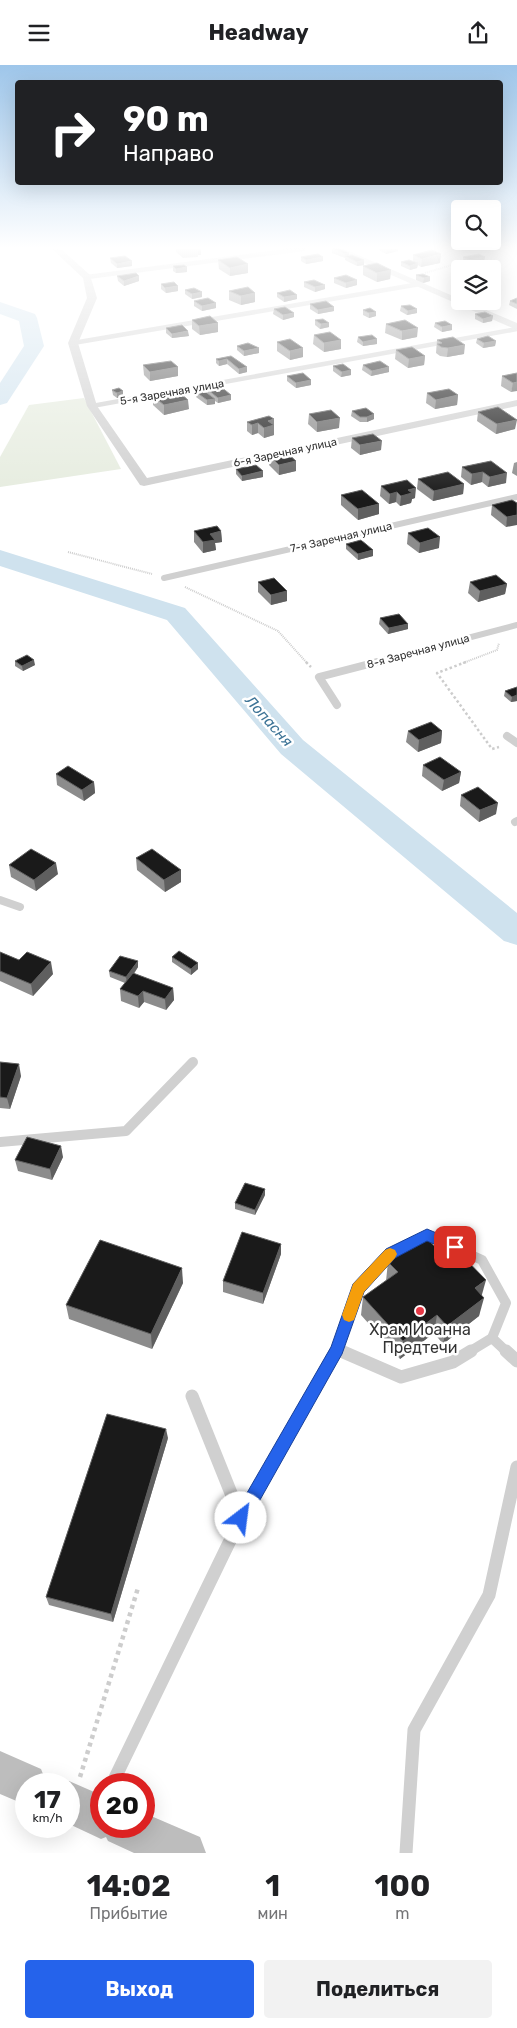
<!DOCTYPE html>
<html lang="ru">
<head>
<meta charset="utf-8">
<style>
	body { margin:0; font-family:Rubik,sans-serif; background:#f2f2f2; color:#202124; height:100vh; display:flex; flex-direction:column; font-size:19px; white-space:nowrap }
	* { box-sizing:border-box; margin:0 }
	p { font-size:16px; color:#757577 }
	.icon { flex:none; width:28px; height:28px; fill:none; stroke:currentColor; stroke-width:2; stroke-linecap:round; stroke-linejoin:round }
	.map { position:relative; height:1788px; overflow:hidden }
	.sheet { display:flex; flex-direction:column; background:#fff; flex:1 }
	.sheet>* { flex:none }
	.guide { position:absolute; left:15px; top:15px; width:488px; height:105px; border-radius:5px; box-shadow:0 5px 20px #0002; background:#202124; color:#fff; overflow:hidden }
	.fabs { position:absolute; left:451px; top:135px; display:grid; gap:10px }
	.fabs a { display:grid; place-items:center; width:50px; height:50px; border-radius:5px; background:#fff; box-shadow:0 5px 20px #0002; font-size:25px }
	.speed { position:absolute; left:15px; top:1708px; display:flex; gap:10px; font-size:25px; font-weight:700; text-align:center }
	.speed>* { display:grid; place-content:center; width:65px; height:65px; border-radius:50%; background:#fff; box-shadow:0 5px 20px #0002; line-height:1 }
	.speed small { font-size:12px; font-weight:400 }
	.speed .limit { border:8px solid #d22; background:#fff; color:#111 }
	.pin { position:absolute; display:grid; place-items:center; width:42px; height:42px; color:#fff; margin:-21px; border-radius:10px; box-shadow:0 2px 8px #0006 }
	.me { position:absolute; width:55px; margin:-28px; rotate:30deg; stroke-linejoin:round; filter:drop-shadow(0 0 4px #0008) }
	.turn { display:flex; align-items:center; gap:18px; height:105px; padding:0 25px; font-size:22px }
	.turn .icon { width:65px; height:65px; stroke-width:2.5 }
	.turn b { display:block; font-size:35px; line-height:42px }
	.eta { display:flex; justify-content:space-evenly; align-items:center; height:85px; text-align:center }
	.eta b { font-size:30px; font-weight:700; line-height:35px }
	.primary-button { display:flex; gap:10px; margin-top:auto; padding:10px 25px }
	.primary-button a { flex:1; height:58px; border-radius:5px; background:#2563eb; color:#fff; font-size:20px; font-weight:700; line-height:58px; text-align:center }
	.primary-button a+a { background:#f2f2f2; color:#202124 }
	header { display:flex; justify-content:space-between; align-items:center; height:65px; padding:0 25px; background:#fff; font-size:22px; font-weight:700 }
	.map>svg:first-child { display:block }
	.green { fill:#e6ecdf }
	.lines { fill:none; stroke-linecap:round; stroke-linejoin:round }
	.river { fill:#cfe2ee; fill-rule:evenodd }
	.path-far2 { stroke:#cdcdcd; stroke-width:2; stroke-dasharray:1 1; stroke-linecap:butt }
	.path-far1 { stroke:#cdcdcd; stroke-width:2.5; stroke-dasharray:2.5 2.5; stroke-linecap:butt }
	.path { stroke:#cdcdcd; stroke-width:4.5; stroke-dasharray:4 4; stroke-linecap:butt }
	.lane-far4 { stroke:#d0d0d0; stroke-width:4.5 }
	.lane-far3 { stroke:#d0d0d0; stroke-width:6 }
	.lane-far2 { stroke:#d0d0d0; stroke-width:8 }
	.lane-far1 { stroke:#d0d0d0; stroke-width:10 }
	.lane { stroke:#d0d0d0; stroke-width:13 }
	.street { fill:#d0d0d0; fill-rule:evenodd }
	.secondary { fill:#bdbdbd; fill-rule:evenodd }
	.wall { fill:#8c8c8c }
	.shaded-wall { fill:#5f5f5f }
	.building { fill:#1a1a1a; stroke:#5f5f5f }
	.route { fill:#2563eb; stroke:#184099 }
	.slow { fill:#f59e0b }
	.poi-dot { fill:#e63946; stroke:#fff; stroke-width:2 }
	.labels { text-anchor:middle; stroke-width:5; stroke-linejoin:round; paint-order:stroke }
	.far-street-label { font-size:11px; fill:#333; stroke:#fff }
	.water-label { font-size:15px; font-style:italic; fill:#3f7597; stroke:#fff }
	.near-poi-label { font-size:16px; fill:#333; stroke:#fff }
</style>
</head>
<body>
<header><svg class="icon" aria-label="menu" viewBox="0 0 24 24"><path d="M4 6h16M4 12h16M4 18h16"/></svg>Headway<svg class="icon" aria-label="share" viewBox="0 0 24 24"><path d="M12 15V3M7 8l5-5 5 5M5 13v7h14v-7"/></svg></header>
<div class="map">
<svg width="517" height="1788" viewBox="0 0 517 1788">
	<rect width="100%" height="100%" fill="#fff"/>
	<!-- green -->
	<polygon class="green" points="84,333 121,404 0,422 0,392 29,340"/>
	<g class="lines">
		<!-- river -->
		<g class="river">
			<polygon points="0,237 35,249 37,253 44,281 7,338 0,340 0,318 24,281 19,256 0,249"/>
			<polygon points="0,485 185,543 303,675 517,848 517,880 504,876 281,689 167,555 0,501"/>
		</g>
		<!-- path-far2 -->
		<g class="path-far2">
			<polyline points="425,208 452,200"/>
			<polyline points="492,221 499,220"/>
			<polyline points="68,487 152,509"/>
			<polyline points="185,522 278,566 307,598"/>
			<polyline points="463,598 497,585 499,578"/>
		</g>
		<!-- path-far1 -->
		<g class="path-far1">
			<polyline points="306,597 311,602"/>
			<polyline points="466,597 437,608 492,684 499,682"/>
		</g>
		<!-- path -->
		<polyline class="path" points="80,1712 138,1523"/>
		<!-- lane-far4 -->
		<g class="lane-far4">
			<polyline points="87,212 303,184"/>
			<polyline points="73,278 420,219"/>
			<polyline points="92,341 517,264"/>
		</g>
		<!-- lane-far3 -->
		<g class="lane-far3">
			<polyline points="164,513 517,432"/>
			<polyline points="372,598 517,560"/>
		</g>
		<!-- lane-far2 -->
		<g class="lane-far2">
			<polyline points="337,640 319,612 377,597"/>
			<polyline points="507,671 517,678"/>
			<polyline points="515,757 517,756"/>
			<polyline points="0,835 20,842"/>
		</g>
		<!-- lane-far1 -->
		<g class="lane-far1">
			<polyline points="0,1077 126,1066 193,997"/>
			<polyline points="492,1273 507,1287"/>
			<polyline points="337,1284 344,1287"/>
			<polyline points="337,1284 358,1223 390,1188 427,1170 482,1195 506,1238 492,1273 469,1287"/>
			<polyline points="335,1287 337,1284"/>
		</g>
		<!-- lane -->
		<g class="lane">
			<polyline points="341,1286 401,1312 453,1297 471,1286"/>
			<polyline points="506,1286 517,1296"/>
			<polyline points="192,1331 241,1453"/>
			<polyline points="112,1719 241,1453 336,1286"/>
			<polyline points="406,1788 414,1665 489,1530 517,1402"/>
		</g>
		<!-- street -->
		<g class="street">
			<polygon points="52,184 61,184 90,210 97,233 78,278 97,341 147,413 517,335 517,341 144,421 140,420 87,341 68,278 87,233 83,213"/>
			<polygon points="332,184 344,184 460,234 460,236 465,236 517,258 517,265"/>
		</g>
		<!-- secondary -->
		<g class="secondary">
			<polygon points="0,1686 41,1704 47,1719 26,1719 26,1740 0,1729"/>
			<polygon points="69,1716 101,1730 101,1761 144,1761 144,1748 200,1772 206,1788 134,1788 108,1776 106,1772 101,1774 69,1759 69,1719 61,1719"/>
		</g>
	</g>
	<!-- wall -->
	<g class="wall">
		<polygon points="176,184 201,184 201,190 198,190 198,192 183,193 176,187"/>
		<polygon points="332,184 340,184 349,188 349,190 364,200 357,201 345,195 345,193 332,188"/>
		<polygon points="379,184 398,184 398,186 386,189 379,185"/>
		<polygon points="413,190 440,198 421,202 418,200 417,203 410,205 401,201 401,197 413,196"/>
		<polygon points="301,192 323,192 323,196 306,199 301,196"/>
		<polygon points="463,192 485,192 484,196 469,199 463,196"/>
		<polygon points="110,193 132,201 117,203 111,198"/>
		<polygon points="218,195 248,208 230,211 219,204"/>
		<polygon points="173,201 187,202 187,207 176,208 173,206"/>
		<polygon points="363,201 391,205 390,214 377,217 363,210"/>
		<polygon points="452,202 460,204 460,211 451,207"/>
		<polygon points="416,210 430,216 423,218 416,215"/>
		<polygon points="117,211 139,216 124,221 118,216"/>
		<polygon points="334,213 357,215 357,220 346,223 334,218"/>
		<polygon points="304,217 325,224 315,227 304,222"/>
		<polygon points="161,219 178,226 166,228 161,224"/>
		<polygon points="185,225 202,227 202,232 192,234 185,229"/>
		<polygon points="229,226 255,228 255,237 241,240 229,235"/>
		<polygon points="277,228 297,230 297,234 284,237 277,232"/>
		<polygon points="517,233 517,244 509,240 510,236"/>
		<polygon points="194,236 216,238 216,243 202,246 194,241"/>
		<polygon points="310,239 334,246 318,249 310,244"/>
		<polygon points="401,241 417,244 417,248 407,250 400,246"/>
		<polygon points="274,244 294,248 294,252 283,255 273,249"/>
		<polygon points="363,245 376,247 376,251 369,253 363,250"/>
		<polygon points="475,249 493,251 492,256 483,258 475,254"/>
		<polygon points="192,255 218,267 200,270 192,264"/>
		<polygon points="315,255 329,258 329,262 320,264 315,260"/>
		<polygon points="435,258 452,265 442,267 434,262"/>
		<polygon points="386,259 417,272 402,275 385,268"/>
		<polygon points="166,263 189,271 172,273 166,268"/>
		<polygon points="314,270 341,275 341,284 324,287 313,279"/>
		<polygon points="358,272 377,274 377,279 363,281 357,277"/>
		<polygon points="477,274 496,276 495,281 483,283 476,278"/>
		<polygon points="437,275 464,289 447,292 440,291 436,288"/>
		<polygon points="277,277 303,292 290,295 277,286"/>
		<polygon points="237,281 259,288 244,291 237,285"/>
		<polygon points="396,285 425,291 424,300 408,303 395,294"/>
		<polygon points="231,291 247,307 239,309 227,299 219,301 216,298 216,294"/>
		<polygon points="143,300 178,302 178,311 150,316 144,310"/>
		<polygon points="363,300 389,307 371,311 362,305"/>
		<polygon points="333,301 351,305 351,310 341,312 333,306"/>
		<polygon points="517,308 511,327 501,321 502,311"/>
		<polygon points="287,311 311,315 311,320 296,323 287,316"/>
		<polygon points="207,324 231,330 231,335 218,338 215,336 215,339 207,340 196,332 196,327 207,328"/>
		<polygon points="112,325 123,331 117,333 113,330"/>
		<polygon points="427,328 458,330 457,340 435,344 426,338"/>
		<polygon points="153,331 189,344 164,350 153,340"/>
		<polygon points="352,346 374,349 374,354 367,357 360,357 351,351"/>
		<polygon points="478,347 515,364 496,369 477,356"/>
		<polygon points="309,349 339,363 317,367 308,359"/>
		<polygon points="247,357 274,360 274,370 264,373 258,368 252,370 247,366"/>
		<polygon points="352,373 381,385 360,390 351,383"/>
		<polygon points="269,390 296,396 296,406 279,410 269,400"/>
		<polygon points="491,396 506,418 488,422 482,417 471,420 461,412 462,402"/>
		<polygon points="517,397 517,411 512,408 514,398"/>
		<polygon points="236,404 263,412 242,416 236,409"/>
		<polygon points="418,414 464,419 463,429 433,436 417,424"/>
		<polygon points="381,421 415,433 412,434 411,438 400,441 396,437 389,439 380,431"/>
		<polygon points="341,430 379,449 358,455 341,440"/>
		<polygon points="512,435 506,462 491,450 492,440"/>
		<polygon points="194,466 221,466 222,477 215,478 216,485 203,488 194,477"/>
		<polygon points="408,468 439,483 419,488 407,479"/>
		<polygon points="346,479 373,491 358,495 346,484"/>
		<polygon points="258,517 287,526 287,536 271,540 258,527"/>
		<polygon points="470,517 507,519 505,529 478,537 468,528"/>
		<polygon points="380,553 408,564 388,569 379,559"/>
		<polygon points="15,596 35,600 23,606 15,601"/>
		<polygon points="517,622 517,636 511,637 504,631 505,626"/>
		<polygon points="408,666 442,666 441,678 418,687 406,677"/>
		<polygon points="423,700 461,707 459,718 442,726 422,711"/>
		<polygon points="56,709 94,717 95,728 84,736 57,720"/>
		<polygon points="461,730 496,749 479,757 460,741"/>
		<polygon points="136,793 181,805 181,817 165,827 137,805"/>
		<polygon points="9,800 58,809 36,826 11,812"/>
		<polygon points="0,887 19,895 53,909 33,931 0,916"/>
		<polygon points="172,892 198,904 191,910 172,897"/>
		<polygon points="138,902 134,909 173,923 174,935 166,945 144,937 139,943 121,936 120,924 125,918 110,912 109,906"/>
		<polygon points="0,997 21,1011 10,1044 0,1043"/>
		<polygon points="63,1092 52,1115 18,1106 15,1095"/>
		<polygon points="265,1130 255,1150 235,1144 235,1138"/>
		<polygon points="281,1179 281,1189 263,1239 223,1227 223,1216"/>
		<polygon points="388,1197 482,1231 479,1251 443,1279 434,1268 400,1294 361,1250 363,1232 386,1216"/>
		<polygon points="183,1218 152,1284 69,1254 66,1240"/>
		<polygon points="168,1373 113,1557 49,1540 46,1532"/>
	</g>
	<!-- shaded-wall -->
	<g class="shaded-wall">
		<rect x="198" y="184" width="3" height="6"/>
		<polygon points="389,184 398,184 398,186 386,189 387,185"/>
		<polygon points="349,188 349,193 345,191 344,193 345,189"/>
		<polygon points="441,189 440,198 421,202 422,194"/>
		<polygon points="323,192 323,196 306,199 306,195"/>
		<polygon points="485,192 484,196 469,199 469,195"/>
		<polygon points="364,195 364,200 357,201 357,197"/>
		<polygon points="132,196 132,201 117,203 117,199"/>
		<polygon points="418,198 417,203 410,205 410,201"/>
		<polygon points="248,199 248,208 230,211 230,203"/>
		<polygon points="187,202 187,207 176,208 176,204"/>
		<polygon points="391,205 390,214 377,217 377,208"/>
		<polygon points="139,211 139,216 124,221 124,216"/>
		<polygon points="430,212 430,216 423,218 424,213"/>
		<polygon points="357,215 357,220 346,223 346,218"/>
		<polygon points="325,220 325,224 315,227 315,222"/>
		<polygon points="178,221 178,226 166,228 165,223"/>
		<polygon points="202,227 202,232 192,234 192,229"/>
		<polygon points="255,228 255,237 241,240 241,231"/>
		<polygon points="297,230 297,234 284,237 284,232"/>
		<polygon points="216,238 216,243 202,246 202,241"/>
		<polygon points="334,242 334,246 318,249 318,245"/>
		<polygon points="417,244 417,248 407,250 408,246"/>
		<polygon points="376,247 376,251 369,253 369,248"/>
		<polygon points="294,248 294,252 283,255 283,250"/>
		<polygon points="493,251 492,256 483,258 483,254"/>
		<polygon points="218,258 218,267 200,270 199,261"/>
		<polygon points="329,258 329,262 320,264 321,259"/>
		<polygon points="452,260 452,265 442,267 442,262"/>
		<polygon points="418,263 417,272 402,275 402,266"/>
		<polygon points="188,266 189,271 172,273 172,269"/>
		<polygon points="377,274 377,279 363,281 363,277"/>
		<polygon points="341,275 341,284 324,287 324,278"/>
		<polygon points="496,276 495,281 483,283 484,278"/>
		<polygon points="465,280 464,289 447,292 448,283"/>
		<polygon points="259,283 259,288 244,291 244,286"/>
		<polygon points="303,283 303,292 290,295 290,286"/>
		<polygon points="425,291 424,300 408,303 409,294"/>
		<polygon points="227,294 227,299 219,301 219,296"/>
		<polygon points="178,302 178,311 150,316 150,307"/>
		<polygon points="247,302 247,307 239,309 239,304"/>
		<polygon points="389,302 389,307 371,311 372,306"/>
		<polygon points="351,305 351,310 341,312 342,307"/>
		<polygon points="311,315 311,320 296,323 296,318"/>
		<polygon points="517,317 517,326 511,327 513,318"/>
		<polygon points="123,326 123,331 117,333 117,328"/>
		<polygon points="231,330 231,335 218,338 218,333"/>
		<polygon points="458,330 457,340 435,344 436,335"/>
		<polygon points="215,334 215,339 207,340 207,335"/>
		<polygon points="188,335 189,344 164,350 164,340"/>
		<polygon points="374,349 374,354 367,357 367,352"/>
		<polygon points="340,353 339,363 317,367 317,357"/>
		<polygon points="274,354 274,370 264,373 264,363 268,356"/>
		<polygon points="517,355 515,364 496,369 497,359"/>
		<polygon points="258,358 258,368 252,370 252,360"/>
		<polygon points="382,376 381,385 360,390 360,380"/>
		<polygon points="296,396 296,406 279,410 279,400"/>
		<polygon points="263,406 263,412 242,416 242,411"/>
		<polygon points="483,407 482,417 471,420 472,409"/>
		<polygon points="507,408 506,418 488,422 490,412"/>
		<polygon points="464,419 463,429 433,436 434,426"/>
		<polygon points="416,423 415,433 412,434 411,438 400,441 401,431 408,425"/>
		<polygon points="397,427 396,437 389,439 390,429"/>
		<polygon points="379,439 379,449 358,455 358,444"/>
		<polygon points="517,450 517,460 506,462 507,452"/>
		<polygon points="221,466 222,477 215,478 216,485 203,488 203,477 210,469"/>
		<polygon points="440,472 439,483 419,488 420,478"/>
		<polygon points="373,485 373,491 358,495 358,489"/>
		<polygon points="507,519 505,529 478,537 480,526"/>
		<polygon points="287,526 287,536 271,540 271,530"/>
		<polygon points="408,559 408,564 388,569 389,563"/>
		<polygon points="34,595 35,600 23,606 22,601"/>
		<polygon points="517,630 517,636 511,637 512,632"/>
		<polygon points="442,666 441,678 418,687 419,675"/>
		<polygon points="461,707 459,718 442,726 444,715"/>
		<polygon points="94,717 95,728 84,736 82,725"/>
		<polygon points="498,738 496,749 479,757 480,745"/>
		<polygon points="56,798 58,809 36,826 34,815"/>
		<polygon points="181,805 181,817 165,827 164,815"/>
		<polygon points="138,896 138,902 127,918 126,912"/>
		<polygon points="51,897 53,909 33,931 31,919"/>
		<polygon points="198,898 198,904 191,910 191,904"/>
		<polygon points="173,923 174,935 166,945 165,934"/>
		<polygon points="143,926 144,937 139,943 138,931"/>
		<polygon points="19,999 21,1011 10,1044 7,1033"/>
		<polygon points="61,1081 63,1092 52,1115 50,1104"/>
		<polygon points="265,1124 265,1130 255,1150 255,1145"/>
		<polygon points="281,1179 281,1189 263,1239 263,1228"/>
		<polygon points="182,1203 183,1218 152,1284 151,1269"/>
		<polygon points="486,1215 481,1233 475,1223"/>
		<polygon points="484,1233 479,1251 443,1279 447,1261"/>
		<polygon points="437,1250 434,1268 400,1294 403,1276"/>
		<polygon points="166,1364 168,1373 113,1557 111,1549"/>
	</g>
	<!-- building -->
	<g class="building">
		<polygon points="333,184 340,184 349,188 345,189"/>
		<polygon points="432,185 441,189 422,194 413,190"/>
		<polygon points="318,189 323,192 306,195 301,192"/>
		<polygon points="479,189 485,192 469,195 463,192"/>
		<polygon points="352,190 364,195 357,197 345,191"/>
		<polygon points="125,191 132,196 117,199 110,193"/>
		<polygon points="237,192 248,199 230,203 218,195"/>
		<polygon points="409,195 418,198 410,201 401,197"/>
		<polygon points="377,198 391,205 377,208 363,201"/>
		<polygon points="184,200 187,202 176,204 173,201"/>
		<polygon points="461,200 468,204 460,204 460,206 452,202"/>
		<polygon points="136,208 139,211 124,216 117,211"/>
		<polygon points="423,209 430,212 424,213 416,210"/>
		<polygon points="346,210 357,215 346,218 334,213"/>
		<polygon points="314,215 325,220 315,222 304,217"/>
		<polygon points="174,217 178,221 165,223 161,219"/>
		<polygon points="248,222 255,228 241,231 229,226"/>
		<polygon points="194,223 202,227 192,229 185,225"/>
		<polygon points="290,225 297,230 284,232 277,228"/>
		<polygon points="208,233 216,238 202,241 194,236"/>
		<polygon points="517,233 517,239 510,236"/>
		<polygon points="326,236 334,242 318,245 310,239"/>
		<polygon points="410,240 417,244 408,246 401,241"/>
		<polygon points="285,242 294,248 283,250 274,244"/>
		<polygon points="370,243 376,247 369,248 363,245"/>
		<polygon points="485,247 493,251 483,254 475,249"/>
		<polygon points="210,251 218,258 199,261 192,255"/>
		<polygon points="323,254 329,258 321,259 315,255"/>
		<polygon points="405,255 418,263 402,266 386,259"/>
		<polygon points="445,256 452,260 442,262 435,258"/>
		<polygon points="182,260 188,266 172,269 166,263"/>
		<polygon points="330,267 341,275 324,278 314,270"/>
		<polygon points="372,270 377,274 363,277 358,272"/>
		<polygon points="488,271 496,276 484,278 477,274"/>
		<polygon points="453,272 465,280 448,283 441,282 437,279 442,278 437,275"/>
		<polygon points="290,274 303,283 290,286 277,277"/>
		<polygon points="248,278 259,283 244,286 237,281"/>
		<polygon points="412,282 425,291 409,294 396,285"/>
		<polygon points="231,291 247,302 239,304 227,294 219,296 216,294"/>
		<polygon points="171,296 178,302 150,307 143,300"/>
		<polygon points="380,296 389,302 372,306 363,300"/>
		<polygon points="343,299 351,305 342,307 333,301"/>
		<polygon points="303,308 311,315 296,318 287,311"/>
		<polygon points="517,308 517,317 513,318 502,311"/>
		<polygon points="220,321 231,330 218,333 207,324"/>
		<polygon points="119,323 123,326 117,328 112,325"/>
		<polygon points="449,324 458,330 436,335 427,328"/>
		<polygon points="177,325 188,335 164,340 153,331"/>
		<polygon points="203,325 215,334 207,335 196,327"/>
		<polygon points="498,342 517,355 497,359 478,347"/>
		<polygon points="366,343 374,349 367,352 360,352 352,346"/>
		<polygon points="331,345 340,353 317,357 309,349"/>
		<polygon points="269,351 274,354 268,356 274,360 264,363 258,358 252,360 247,357"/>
		<polygon points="373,369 382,376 360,380 352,373"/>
		<polygon points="286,387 296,396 279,400 269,390"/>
		<polygon points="491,396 507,408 490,412 483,407 472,409 462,402"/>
		<polygon points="256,400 263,406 242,411 236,404"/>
		<polygon points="448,407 464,419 434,426 418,414"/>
		<polygon points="407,415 416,423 408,425 412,428 401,431 397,427 390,429 381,421"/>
		<polygon points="362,425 379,439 358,444 341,430"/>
		<polygon points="512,435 517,438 517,450 507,452 492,440"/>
		<polygon points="217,461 221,466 210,469 215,475 203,477 194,466"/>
		<polygon points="428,463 440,472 420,478 408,468"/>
		<polygon points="361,475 373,485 358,489 346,479"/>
		<polygon points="496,510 507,519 480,526 470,517"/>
		<polygon points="274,513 287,526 271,530 258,517"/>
		<polygon points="399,549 408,559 389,563 380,553"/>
		<polygon points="27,590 34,595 22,601 15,596"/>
		<polygon points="517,622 517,630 512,632 505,626"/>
		<polygon points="431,657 442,666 419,675 408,666"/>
		<polygon points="440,692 461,707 444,715 423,700"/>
		<polygon points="68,701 94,717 82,725 56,709"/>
		<polygon points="478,722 498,738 480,745 461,730"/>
		<polygon points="31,784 56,798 34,815 9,800"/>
		<polygon points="152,784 181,805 164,815 136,793"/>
		<polygon points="179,886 198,898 191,904 172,892"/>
		<polygon points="0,887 19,895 27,887 51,897 31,919 0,906"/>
		<polygon points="120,891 138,896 126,912 109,906"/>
		<polygon points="133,908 173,923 165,934 143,926 138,931 120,924"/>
		<polygon points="0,997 19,999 7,1033 0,1032"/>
		<polygon points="27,1072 61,1081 50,1104 15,1095"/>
		<polygon points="245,1118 265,1124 255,1145 235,1138"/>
		<polygon points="242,1167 281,1179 263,1228 223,1216"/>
		<polygon points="425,1171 434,1181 446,1174 486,1215 475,1223 484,1233 447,1261 437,1250 403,1276 363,1232 398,1207 388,1197"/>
		<polygon points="100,1175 182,1203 151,1269 66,1240"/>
		<polygon points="107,1349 166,1364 111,1549 46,1532"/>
	</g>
	<!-- sky -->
	<linearGradient id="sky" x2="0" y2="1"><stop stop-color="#9ec6ea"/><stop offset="0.42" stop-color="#fff"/><stop offset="1" stop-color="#fff" stop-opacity="0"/></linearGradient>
	<rect width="517" height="434" fill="url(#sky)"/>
	<!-- route -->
	<polygon class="route" points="427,1164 460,1178 462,1182 460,1186 455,1188 427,1176 395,1193 364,1227 342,1289 247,1458 241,1461 236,1458 233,1453 236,1447 331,1282 353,1219 386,1184"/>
	<!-- slow -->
	<polygon class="slow" points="390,1183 395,1185 397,1189 395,1193 364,1227 354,1255 349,1257 344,1255 342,1250 353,1219 385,1185"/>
	<!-- markers -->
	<circle class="poi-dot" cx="420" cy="1246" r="5"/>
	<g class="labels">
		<!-- far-street labels -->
		<g class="far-street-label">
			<text transform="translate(172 327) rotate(-10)" y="4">5-я Заречная улица</text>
			<text transform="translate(285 387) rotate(-12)" y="4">6-я Заречная улица</text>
			<text transform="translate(341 472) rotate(-13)" y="4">7-я Заречная улица</text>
			<text transform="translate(418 586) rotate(-15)" y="4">8-я Заречная улица</text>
		</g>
		<!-- water labels -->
		<g class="water-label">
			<text transform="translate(269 656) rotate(48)" y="5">Лопасня</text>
		</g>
		<!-- near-poi labels -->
		<g class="near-poi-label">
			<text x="420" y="1270">Храм Иоанна<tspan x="420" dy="18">Предтечи</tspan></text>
		</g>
	</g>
</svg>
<div class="fabs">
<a><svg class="icon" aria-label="search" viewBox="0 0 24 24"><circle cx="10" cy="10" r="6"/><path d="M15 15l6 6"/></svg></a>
<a><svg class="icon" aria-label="layers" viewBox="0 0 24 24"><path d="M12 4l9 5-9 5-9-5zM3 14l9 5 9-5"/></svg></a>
</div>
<div class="speed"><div>17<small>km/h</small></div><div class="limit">20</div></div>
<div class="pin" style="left:455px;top:1182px;background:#d93025"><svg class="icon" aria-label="arrive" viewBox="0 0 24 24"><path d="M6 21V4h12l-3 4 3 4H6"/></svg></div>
<svg class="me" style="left:241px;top:1453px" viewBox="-20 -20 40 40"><circle r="19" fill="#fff"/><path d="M0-13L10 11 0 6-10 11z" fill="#2563eb"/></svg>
<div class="guide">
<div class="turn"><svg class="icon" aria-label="right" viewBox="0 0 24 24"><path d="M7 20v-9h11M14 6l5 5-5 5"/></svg><div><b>90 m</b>Направо</div></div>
</div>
</div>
<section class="sheet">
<div class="eta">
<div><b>14:02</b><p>Прибытие</p></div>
<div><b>1</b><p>мин</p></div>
<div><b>100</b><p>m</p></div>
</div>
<div class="primary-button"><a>Выход</a><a>Поделиться</a></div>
</section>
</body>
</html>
